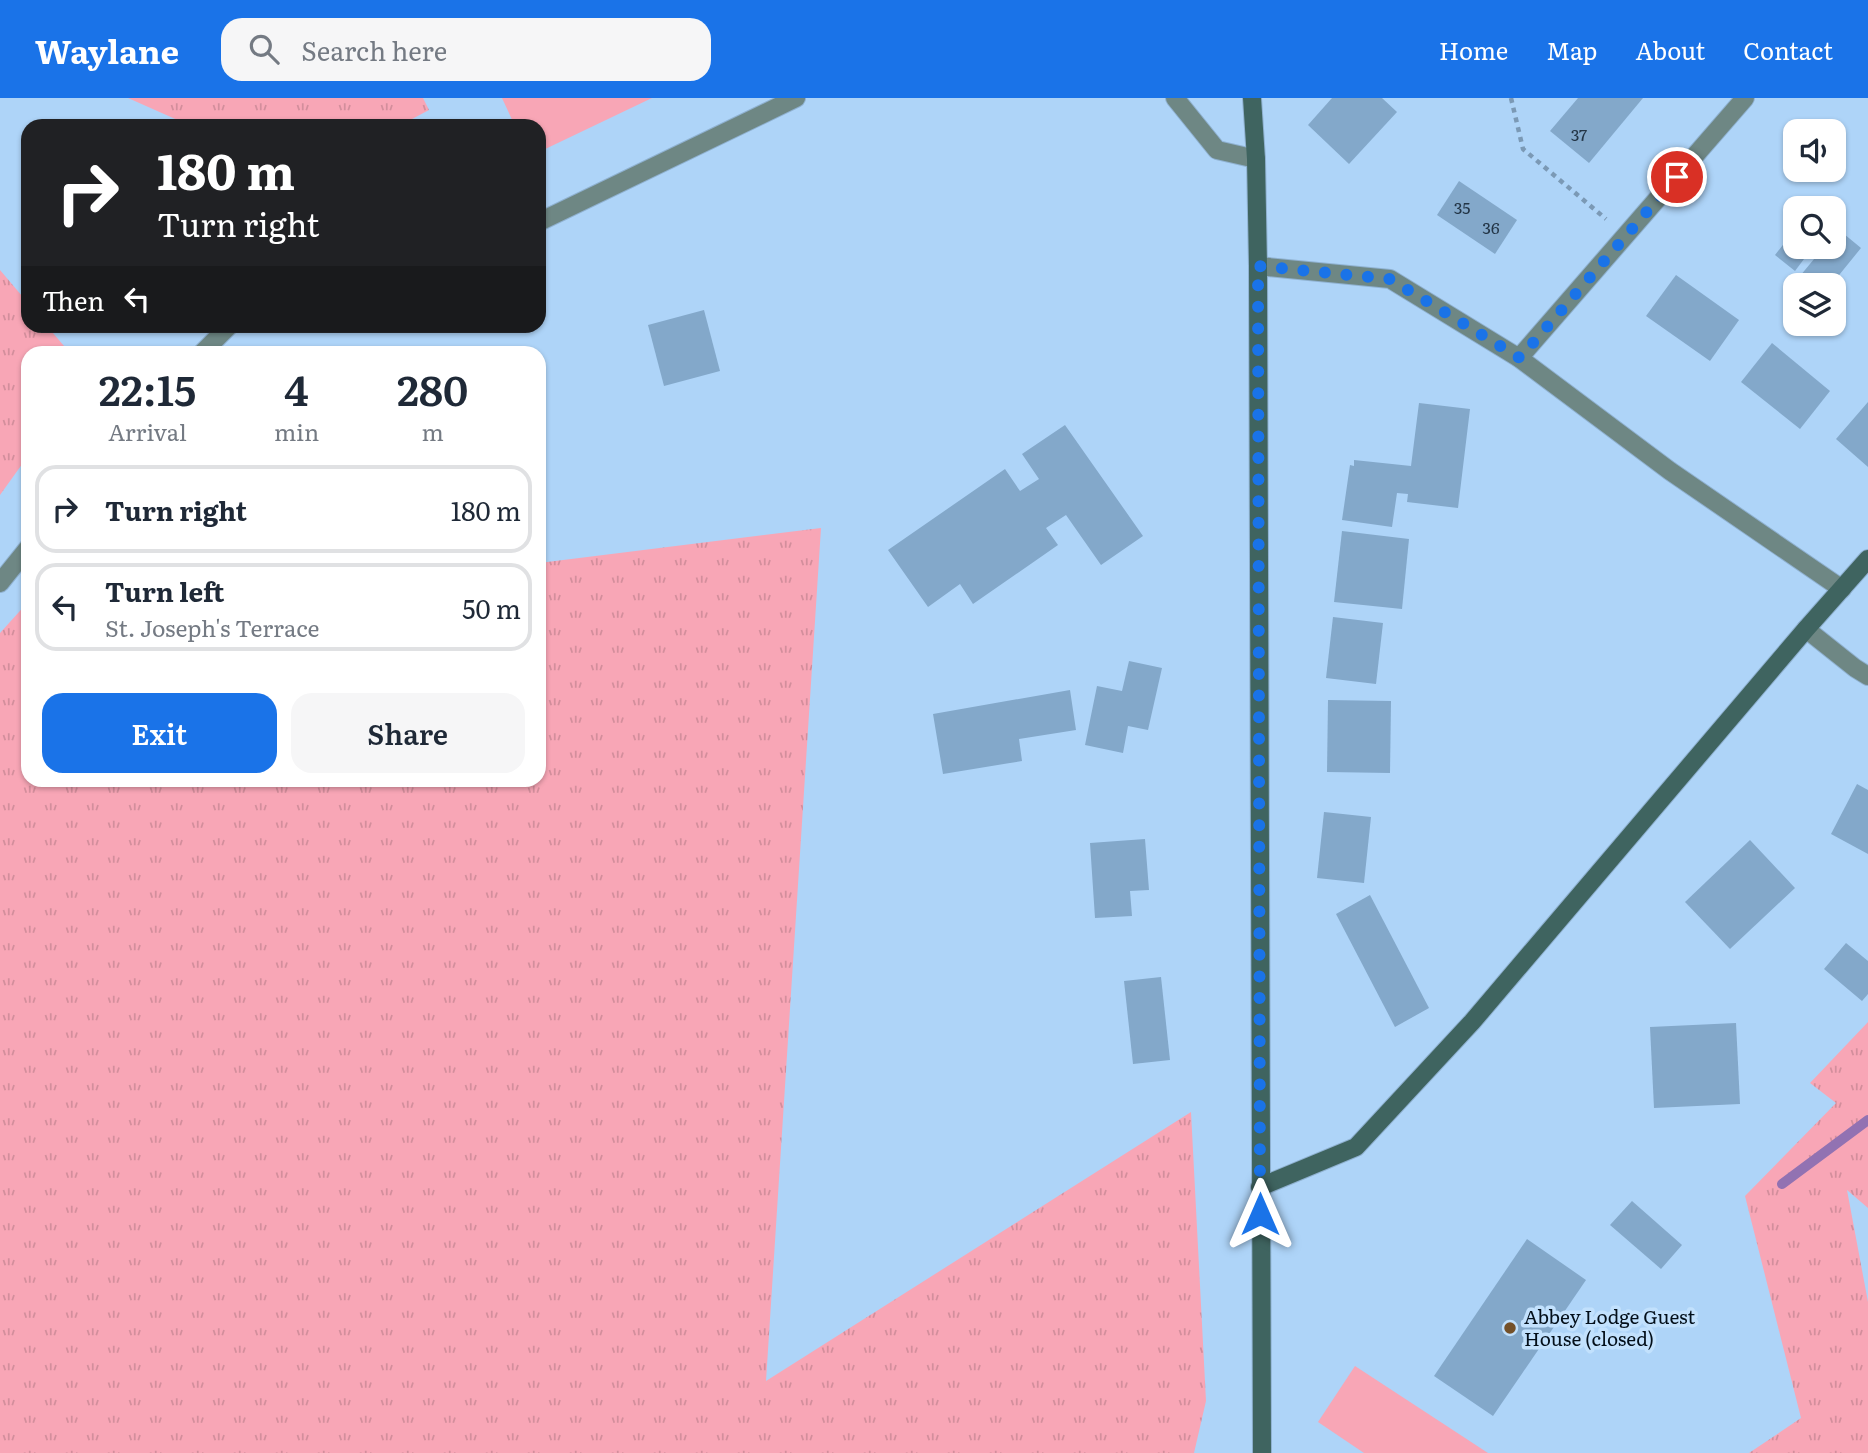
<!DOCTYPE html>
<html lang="en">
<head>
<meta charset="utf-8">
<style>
	body { margin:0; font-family:Literata,serif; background:#f6f6f7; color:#1f2937; height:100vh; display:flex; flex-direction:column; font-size:26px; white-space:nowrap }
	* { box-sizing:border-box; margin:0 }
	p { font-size:23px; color:#747a83 }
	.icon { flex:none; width:38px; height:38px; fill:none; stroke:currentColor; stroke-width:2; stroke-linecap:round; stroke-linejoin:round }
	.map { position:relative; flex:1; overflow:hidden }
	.drawer { position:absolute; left:21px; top:248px; width:525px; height:441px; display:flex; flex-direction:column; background:#fff; border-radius:21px; box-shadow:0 2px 5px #0004 }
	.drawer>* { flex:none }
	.banner { position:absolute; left:21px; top:21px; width:525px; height:214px; border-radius:21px; box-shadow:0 2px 5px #0004; background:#202124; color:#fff; overflow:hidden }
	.tools { position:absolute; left:1783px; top:21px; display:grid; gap:14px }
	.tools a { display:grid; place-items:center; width:63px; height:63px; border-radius:14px; background:#fff; box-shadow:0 2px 5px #0004; font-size:35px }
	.pin { position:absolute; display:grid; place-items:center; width:60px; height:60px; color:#fff; margin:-30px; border:4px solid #fff; border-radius:50%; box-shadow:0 2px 7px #0007 }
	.me { position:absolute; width:77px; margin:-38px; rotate:0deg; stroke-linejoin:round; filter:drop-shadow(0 0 5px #0008) }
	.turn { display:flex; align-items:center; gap:24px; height:147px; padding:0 21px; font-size:32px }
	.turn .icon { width:91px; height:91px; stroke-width:2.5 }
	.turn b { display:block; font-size:49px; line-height:60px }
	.then { display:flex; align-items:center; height:66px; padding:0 21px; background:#0003; gap:14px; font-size:26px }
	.eta { display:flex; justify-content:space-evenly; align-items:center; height:119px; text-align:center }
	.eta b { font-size:42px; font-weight:600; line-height:49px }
	.primary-button { display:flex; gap:14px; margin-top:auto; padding:14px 21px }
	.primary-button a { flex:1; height:80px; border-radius:21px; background:#1a73e8; color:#fff; font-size:28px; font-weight:600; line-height:80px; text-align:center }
	.primary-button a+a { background:#f6f6f7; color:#1f2937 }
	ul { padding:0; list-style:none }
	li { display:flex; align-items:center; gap:21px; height:88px; margin:0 14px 10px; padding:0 7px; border:4px solid #e0e1e3; border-radius:21px }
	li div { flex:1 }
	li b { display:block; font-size:26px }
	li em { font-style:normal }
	header { display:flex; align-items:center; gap:42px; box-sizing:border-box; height:98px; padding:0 35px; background:#1a73e8; color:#fff }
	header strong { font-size:33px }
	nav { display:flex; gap:38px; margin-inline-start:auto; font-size:24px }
	.search { width:490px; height:63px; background:#f6f6f7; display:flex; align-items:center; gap:18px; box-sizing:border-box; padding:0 24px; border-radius:21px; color:#747a83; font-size:26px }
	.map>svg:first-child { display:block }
	.grass { fill:url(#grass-tufts) }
	.garden { fill:#f8a6b6 }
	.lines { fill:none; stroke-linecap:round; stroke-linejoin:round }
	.stream { stroke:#9272b2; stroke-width:10 }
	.building { fill:#83a8ca }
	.service-casing { stroke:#8fb1d0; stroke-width:20 }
	.minor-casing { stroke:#8fb1d0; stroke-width:20 }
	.tertiary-casing { stroke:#8fb1d0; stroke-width:20 }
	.secondary-casing { stroke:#8fb1d0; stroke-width:20 }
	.path { stroke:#7b99b5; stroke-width:4.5; stroke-dasharray:5 5; stroke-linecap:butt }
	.service { stroke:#6e8784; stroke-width:18 }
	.minor { stroke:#6e8784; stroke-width:18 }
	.tertiary { stroke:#6e8784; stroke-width:18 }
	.secondary { stroke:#3f6460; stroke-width:18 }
	.route { stroke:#1a73e8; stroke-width:12; stroke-dasharray:0 21.6 }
	.poi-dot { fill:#74512a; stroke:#c2e1fd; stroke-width:2.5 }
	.labels { text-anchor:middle; stroke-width:7; stroke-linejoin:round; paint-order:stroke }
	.number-label { font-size:16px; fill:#233546 }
	.poi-label { font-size:19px; fill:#030f1a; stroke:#c2e1fd; text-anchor:start }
</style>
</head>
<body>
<header>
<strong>Waylane</strong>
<div class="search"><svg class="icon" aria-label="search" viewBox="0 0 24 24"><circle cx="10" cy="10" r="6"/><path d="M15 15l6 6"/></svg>Search here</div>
<nav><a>Home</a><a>Map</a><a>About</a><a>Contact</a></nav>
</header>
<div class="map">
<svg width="1868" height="1355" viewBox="0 0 1868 1355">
	<defs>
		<pattern id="grass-tufts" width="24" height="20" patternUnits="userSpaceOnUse" patternTransform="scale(1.75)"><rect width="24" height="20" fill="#f8a6b6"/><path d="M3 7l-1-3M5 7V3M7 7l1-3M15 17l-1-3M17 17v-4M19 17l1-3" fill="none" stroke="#d38e9c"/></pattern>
	</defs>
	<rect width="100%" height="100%" fill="#aed4f8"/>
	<!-- grass -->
	<g class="grass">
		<polygon points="128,0 423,0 429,12 399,28 191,28"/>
		<polygon points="0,172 28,205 28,228 47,228 70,255 28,256 28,358 0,397"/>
		<polygon points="821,430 766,1283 1191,1014 1206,1303 1194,1355 0,1355 0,535 28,504 28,682 539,682 539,465"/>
		<polygon points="1868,924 1868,1110 1847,1092 1868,1204 1868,1355 1749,1355 1801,1320 1745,1098 1836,1005 1810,985"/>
	</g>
	<!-- garden -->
	<g class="garden">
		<polygon points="502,0 652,0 539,54 539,28 515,28"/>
		<polygon points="1355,1268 1488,1355 1364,1355 1318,1324"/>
	</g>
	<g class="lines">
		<!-- stream -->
		<polyline class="stream" points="1782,1086 1868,1022"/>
	</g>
	<!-- building -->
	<g class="building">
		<polygon points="1332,0 1382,0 1397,14 1349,66 1308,27"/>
		<polygon points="1578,0 1643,0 1589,65 1550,33"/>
		<polygon points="1459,83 1517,122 1495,156 1437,117"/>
		<polygon points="1796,130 1796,149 1813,149 1795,173 1775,157"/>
		<polygon points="1838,131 1861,150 1831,187 1811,187 1800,178 1824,149 1834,149 1834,136"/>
		<polygon points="1676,177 1739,222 1710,263 1646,218"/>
		<polygon points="704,212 720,273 664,288 648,227"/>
		<polygon points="1772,245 1830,293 1800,331 1741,284"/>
		<polygon points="1868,304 1868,369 1836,341"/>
		<polygon points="1419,305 1470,311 1458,410 1407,404 1408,396 1397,395 1392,429 1342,422 1350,367 1354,368 1354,362 1411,368"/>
		<polygon points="1065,327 1143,438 1101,467 1066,417 1046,430 1058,447 973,506 960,486 928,509 888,452 1005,371 1020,393 1039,381 1022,356"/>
		<polygon points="1342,433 1409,441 1402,511 1334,504"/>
		<polygon points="1333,519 1383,525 1376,586 1326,580"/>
		<polygon points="1129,563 1162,570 1148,632 1128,628 1123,655 1085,647 1097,588 1122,593"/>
		<polygon points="1070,592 1076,632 1019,641 1022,663 943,676 933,616"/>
		<polygon points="1328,602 1391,603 1390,675 1327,674"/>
		<polygon points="1857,686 1868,692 1868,756 1831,736"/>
		<polygon points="1324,714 1371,719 1364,785 1317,780"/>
		<polygon points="1145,741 1149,792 1130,793 1132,818 1095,820 1090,745"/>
		<polygon points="1750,742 1795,790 1730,851 1685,804"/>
		<polygon points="1370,797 1429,910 1395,929 1336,816"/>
		<polygon points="1846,845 1868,863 1868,896 1862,903 1824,871"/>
		<polygon points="1161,879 1170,962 1133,966 1124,883"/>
		<polygon points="1736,925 1740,1006 1654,1010 1650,929"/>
		<polygon points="1632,1103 1682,1147 1661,1171 1610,1127"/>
		<polygon points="1527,1141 1586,1182 1493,1318 1434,1278"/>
	</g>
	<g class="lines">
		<!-- service casing -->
		<g class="service-casing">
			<g id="service">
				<polyline points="1175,0 1217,52 1256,61"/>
				<polyline points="539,124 796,0"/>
				<polyline points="201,256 229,228"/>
				<polyline points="0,485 28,450"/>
			</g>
		</g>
		<!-- minor casing -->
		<g class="minor-casing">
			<g id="minor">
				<polyline points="1519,260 1745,0"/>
				<polyline points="1806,531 1855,570 1868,578"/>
			</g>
		</g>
		<!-- tertiary casing -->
		<g class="tertiary-casing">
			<polyline id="tertiary" points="1258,168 1390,181 1519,260 1670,373 1842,491"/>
		</g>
		<!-- secondary casing -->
		<g class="secondary-casing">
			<g id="secondary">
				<polyline points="1252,0 1256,61 1258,168 1262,1355"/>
				<polyline points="1260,1089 1356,1049 1472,924 1806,531 1868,461"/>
			</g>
		</g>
		<!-- path -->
		<polyline class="path" points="1511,0 1523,51 1606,121"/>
		<!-- service -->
		<use href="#service" class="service"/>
		<!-- minor -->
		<use href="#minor" class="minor"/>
		<!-- tertiary -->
		<use href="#tertiary" class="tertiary"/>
		<!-- secondary -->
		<use href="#secondary" class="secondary"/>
	</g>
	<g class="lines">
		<!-- route -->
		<polyline class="route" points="1260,1116 1258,168 1390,181 1520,260 1677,79"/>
	</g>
	<!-- markers -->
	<circle class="poi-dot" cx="1510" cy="1230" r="7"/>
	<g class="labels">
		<!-- number labels -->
		<g class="number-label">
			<text x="1579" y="43">37</text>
			<text x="1462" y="116">35</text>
			<text x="1491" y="136">36</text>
		</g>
		<!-- poi labels -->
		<g class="poi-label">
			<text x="1524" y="1226">Abbey Lodge Guest<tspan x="1524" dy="22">House (closed)</tspan></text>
		</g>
	</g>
</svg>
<div class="tools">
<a><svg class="icon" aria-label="sound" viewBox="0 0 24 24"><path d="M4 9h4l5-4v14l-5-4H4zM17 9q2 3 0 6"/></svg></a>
<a><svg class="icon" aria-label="search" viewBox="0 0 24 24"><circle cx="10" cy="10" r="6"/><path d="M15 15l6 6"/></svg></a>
<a><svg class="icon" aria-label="layers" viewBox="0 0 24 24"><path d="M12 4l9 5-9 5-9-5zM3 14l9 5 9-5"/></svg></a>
</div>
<div class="pin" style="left:1677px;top:79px;background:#d93025"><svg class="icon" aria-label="arrive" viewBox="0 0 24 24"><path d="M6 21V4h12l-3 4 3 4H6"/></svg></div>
<svg class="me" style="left:1260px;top:1116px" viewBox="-20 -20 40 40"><path d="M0-17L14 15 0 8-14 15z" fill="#1a73e8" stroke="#fff" stroke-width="4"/></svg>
<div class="banner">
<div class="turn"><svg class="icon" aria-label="right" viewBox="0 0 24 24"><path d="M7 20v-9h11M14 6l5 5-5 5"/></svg><div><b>180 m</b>Turn right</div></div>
<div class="then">Then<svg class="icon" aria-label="left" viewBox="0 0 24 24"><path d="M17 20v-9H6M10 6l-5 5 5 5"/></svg></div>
</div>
<section class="drawer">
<div class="eta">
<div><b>22:15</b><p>Arrival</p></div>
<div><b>4</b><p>min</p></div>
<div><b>280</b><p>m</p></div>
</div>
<ul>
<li><svg class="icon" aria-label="right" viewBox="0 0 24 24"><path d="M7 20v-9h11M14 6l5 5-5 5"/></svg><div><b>Turn right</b></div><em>180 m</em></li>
<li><svg class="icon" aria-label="left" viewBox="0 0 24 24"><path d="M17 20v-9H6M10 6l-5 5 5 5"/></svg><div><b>Turn left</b><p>St. Joseph's Terrace</p></div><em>50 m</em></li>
</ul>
<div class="primary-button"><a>Exit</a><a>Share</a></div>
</section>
</div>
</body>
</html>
